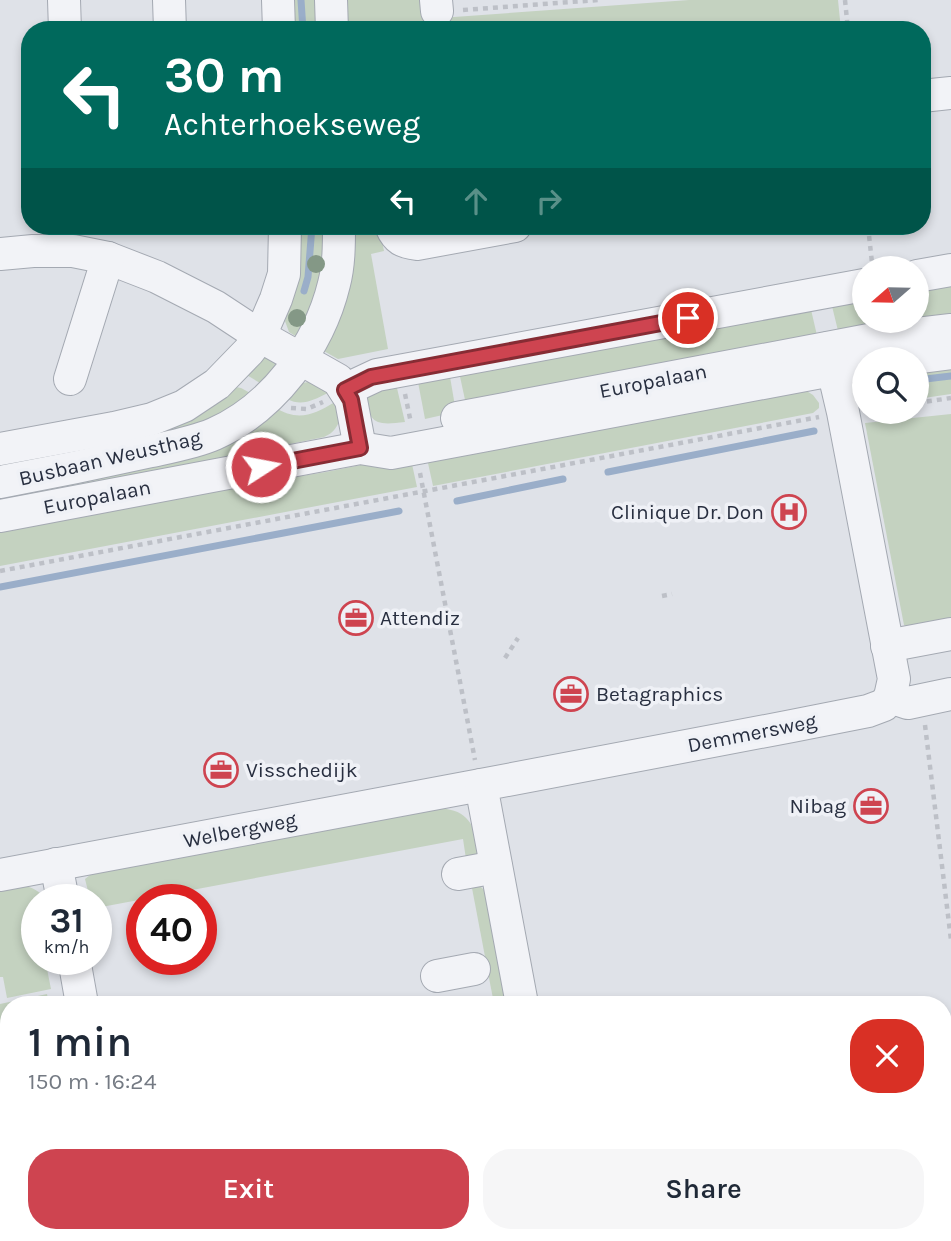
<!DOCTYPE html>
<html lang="en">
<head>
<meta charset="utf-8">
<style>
	body { margin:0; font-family:Karla,sans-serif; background:#f6f6f7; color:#1f2937; height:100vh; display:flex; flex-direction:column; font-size:26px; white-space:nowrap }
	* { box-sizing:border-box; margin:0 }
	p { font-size:23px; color:#747a83 }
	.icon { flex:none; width:38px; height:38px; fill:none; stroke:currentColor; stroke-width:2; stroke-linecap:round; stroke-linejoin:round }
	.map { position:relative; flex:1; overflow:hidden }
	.drawer { position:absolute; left:0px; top:996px; width:952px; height:247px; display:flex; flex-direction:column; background:#fff; border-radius:28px 28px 0 0; box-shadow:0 4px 10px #0003 }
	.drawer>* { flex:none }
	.hud { position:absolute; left:21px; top:21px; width:910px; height:214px; border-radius:28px; box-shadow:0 4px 10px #0003; background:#00695c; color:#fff; overflow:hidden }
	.needle { width:46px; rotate:250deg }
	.tools { position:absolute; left:852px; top:256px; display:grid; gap:14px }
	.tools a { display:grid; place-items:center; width:77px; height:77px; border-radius:50%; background:#fff; box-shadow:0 4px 10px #0003; font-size:35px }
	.speed { position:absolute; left:21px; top:884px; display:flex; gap:14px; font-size:35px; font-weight:700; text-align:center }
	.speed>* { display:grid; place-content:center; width:91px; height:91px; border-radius:50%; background:#fff; box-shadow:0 4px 10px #0003; line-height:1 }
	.speed small { font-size:18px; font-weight:400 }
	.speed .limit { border:10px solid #d22; background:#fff; color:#111 }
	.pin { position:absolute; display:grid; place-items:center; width:60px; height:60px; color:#fff; margin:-30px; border:4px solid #fff; border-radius:50%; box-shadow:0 2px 7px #0007 }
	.me { position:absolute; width:77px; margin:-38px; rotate:79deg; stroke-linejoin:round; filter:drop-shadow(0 0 5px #0008) }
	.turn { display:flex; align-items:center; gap:24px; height:147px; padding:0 28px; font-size:32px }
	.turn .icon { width:91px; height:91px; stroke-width:2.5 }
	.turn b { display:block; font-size:49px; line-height:60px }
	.lanes { display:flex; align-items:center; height:66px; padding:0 28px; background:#0003; justify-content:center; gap:35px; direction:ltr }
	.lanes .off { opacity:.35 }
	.round { display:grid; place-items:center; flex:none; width:74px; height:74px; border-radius:28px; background:#f6f6f7 }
	.summary { display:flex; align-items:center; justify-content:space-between; height:119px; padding:0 28px }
	h1 { font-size:42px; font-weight:600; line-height:52px }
	.action { display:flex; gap:14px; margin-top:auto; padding:14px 28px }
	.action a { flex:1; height:80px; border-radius:28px; background:#ce4450; color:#fff; font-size:28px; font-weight:600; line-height:80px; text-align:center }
	.action a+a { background:#f6f6f7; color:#1f2937 }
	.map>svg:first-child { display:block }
	.green { fill:#c4d2c0 }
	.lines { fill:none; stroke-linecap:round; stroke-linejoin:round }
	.stream { stroke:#9aaec9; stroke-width:7 }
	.minor-casing { stroke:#a4a9b2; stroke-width:34 }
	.path { stroke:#bdc0c7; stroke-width:4.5; stroke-dasharray:5 5; stroke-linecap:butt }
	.minor { stroke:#f2f3f7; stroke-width:32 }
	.tree { fill:#849886 }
	.route-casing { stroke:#862c34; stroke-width:18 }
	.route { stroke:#ce4450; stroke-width:12 }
	.labels { text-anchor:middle; stroke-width:7; stroke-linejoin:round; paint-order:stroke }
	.street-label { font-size:21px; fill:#282f40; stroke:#eff1f6 }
	.poi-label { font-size:21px; fill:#282f40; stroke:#eff1f6; text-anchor:start }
</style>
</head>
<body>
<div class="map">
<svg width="951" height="1241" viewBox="0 0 951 1241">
	<rect width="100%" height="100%" fill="#dfe2e8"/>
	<!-- green -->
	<g class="green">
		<polygon points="290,0 319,0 320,30 291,30"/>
		<polygon points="340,0 429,0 440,18 689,0 838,0 841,30 342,30"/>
		<polygon points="301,226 328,226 328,251 302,340 289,332 285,321 295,293 299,262"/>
		<polygon points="349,226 379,226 384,251 371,254 388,349 338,359 322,350"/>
		<polygon points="951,274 951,324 840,339 831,302 864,292 864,320 917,320 917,281"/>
		<polygon points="809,301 819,344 467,409 459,372"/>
		<polygon points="261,354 285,363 265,386 245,374"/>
		<polygon points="951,358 951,394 917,399 917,363"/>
		<polygon points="449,371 456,412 425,419 418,382"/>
		<path d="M 308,382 L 322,384 L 328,393 C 313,400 302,407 287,399 L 298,384 Z"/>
		<path d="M 396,384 L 405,422 C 373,426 370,423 364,393 Z"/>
		<polygon points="230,386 241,388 254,395 205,425 0,468 0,456"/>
		<polygon points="805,390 813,395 819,403 819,408 813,413 433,486 426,454"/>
		<path d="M 335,402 L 341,416 C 338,426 334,433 324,437 L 0,504 L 0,492 L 274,407 C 298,422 313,415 335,402 Z"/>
		<polygon points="951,414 951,620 910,629 904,625 865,423"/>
		<polygon points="410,455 417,487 0,566 0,528 138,502 326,472"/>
		<path d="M 435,808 C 466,809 472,820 480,848 L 475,858 L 466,859 L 463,839 L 96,908 L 96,900 L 90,899 L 85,879 L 95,871 Z"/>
		<path d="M 16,884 C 29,886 38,889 46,899 L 37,900 L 37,959 L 45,959 L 51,989 L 7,998 L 3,977 L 0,977 L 0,888 Z"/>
		<polygon points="480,886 489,895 510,1004 494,1004 472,888"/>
		<polygon points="47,994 49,1004 9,1004 9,1193 0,1204 0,1004"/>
		<polygon points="951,1206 951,1241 922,1241 928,1234 943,1234 943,1215"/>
	</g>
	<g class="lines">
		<!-- stream -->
		<g class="stream">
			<polyline points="301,0 303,30"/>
			<polyline points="304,291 308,277 312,226"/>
			<polyline points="917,380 951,376"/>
			<polyline points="608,472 814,431"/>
			<polyline points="457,501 563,479"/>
			<polyline points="0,587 399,511"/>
		</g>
		<!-- minor casing -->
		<g class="minor-casing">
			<g id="minor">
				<polyline points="64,0 65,30"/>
				<polyline points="169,0 170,30"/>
				<polyline points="278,0 279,30"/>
				<polyline points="331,0 332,30"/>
				<polyline points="436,0 437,11"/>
				<polyline points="922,96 951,93"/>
				<path d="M 391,226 C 397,240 403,242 417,244 L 515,226"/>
				<polyline points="0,254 33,251 73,251 108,258 157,277 216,307 260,336 338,380 351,400 360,448"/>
				<polyline points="917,276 951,270"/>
				<polyline points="906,359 951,353"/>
				<polyline points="70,379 108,258"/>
				<polyline points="345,390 377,375 864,285"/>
				<polyline points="457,418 874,339 951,330"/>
				<polyline points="0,449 114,428 152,419 184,406 217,384 249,351 260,336 276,299 284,274 285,226"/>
				<path d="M 0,482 C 49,473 98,463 147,452 C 169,447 193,443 214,434 C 273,408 319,346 334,284 C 339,265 339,245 339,226"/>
				<polyline points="0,516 360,448 391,453 864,364"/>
				<polyline points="887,646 951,634"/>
				<polyline points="890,697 908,703 951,694"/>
				<polyline points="56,864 63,900"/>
				<polyline points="458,874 496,867"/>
				<polyline points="0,875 481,785"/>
				<polyline points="74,959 82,1004"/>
				<polyline points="437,976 474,969"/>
				<polyline points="522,1004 481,785 792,726 868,711 884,705 890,697 894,679 843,412 828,348"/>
				<polyline points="943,1175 951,1181"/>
				<polyline points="0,1223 9,1212"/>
				<polyline points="564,1241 565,1234"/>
				<polyline points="763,1241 769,1234"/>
				<polyline points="883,1241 889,1234"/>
			</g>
		</g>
		<!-- path -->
		<g class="path">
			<polyline points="845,0 848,30"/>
			<polyline points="463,10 598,0"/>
			<polyline points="868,226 872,263"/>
			<polyline points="405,394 411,423"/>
			<polyline points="917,403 951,398"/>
			<polyline points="291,408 307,409 323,402"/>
			<polyline points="420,473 475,760"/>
			<polyline points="0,571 819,417"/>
			<polyline points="662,596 672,594"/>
			<polyline points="505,658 518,638"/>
			<polyline points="925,725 951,940"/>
		</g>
		<!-- minor -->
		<use href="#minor" class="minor"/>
	</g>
	<!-- trees -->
	<g class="tree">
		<circle cx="316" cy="264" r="9"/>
		<circle cx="297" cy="318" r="9"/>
	</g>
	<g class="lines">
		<!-- route casing -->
		<g class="route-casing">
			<polyline id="route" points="261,467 360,448 351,400 345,390 371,377 688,318"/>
		</g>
		<!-- route -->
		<use href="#route" class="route"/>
	</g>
	<!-- icons -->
	<defs>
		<g id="hospital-ring" transform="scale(1.75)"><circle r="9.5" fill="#eff1f6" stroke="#ce4450" stroke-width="1.5"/><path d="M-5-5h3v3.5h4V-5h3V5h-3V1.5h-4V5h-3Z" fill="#ce4450"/></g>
		<g id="office-ring" transform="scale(1.75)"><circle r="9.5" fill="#eff1f6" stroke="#ce4450" stroke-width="1.5"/><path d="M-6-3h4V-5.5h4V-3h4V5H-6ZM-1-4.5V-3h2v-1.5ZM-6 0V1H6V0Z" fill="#ce4450"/></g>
	</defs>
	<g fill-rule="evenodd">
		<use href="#hospital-ring" x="789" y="512"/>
		<use href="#office-ring" x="356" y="618"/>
		<use href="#office-ring" x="571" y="694"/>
		<use href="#office-ring" x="221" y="770"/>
		<use href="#office-ring" x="871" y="806"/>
	</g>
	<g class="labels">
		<!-- street labels -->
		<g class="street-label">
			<text transform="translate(653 381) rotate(-11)" y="7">Europalaan</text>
			<text transform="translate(110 458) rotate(-13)" y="7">Busbaan Weusthag</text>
			<text transform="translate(97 497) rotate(-11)" y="7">Europalaan</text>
			<text transform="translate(752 733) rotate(-11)" y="7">Demmersweg</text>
			<text transform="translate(240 830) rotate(-11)" y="7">Welbergweg</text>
		</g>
		<!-- poi labels -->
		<g class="poi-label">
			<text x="764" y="519" text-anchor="end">Clinique Dr. Don</text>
			<text x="380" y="625">Attendiz</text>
			<text x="596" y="701">Betagraphics</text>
			<text x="246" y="777">Visschedijk</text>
			<text x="846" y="813" text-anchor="end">Nibag</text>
		</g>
	</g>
</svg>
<div class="tools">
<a><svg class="needle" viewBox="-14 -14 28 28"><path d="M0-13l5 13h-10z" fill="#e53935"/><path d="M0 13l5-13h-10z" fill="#747a83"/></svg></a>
<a><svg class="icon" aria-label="search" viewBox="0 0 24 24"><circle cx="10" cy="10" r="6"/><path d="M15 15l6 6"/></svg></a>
</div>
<div class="speed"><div>31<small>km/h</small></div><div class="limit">40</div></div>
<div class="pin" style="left:688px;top:318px;background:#d93025"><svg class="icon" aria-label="arrive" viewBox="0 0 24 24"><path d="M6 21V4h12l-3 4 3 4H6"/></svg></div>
<svg class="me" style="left:261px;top:467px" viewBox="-20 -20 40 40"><circle r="17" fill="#ce4450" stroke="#fff" stroke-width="3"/><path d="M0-11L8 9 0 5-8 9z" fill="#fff"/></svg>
<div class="hud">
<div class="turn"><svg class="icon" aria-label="left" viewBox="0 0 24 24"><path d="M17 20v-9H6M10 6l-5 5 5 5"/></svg><div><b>30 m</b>Achterhoekseweg</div></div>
<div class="lanes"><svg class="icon" aria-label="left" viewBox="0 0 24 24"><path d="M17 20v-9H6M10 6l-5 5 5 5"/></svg><svg class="icon off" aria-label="ahead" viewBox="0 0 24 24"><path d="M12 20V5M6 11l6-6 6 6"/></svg><svg class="icon off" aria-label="right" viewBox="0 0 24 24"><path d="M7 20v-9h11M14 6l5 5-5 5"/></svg></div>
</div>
<section class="drawer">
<div class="summary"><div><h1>1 min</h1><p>150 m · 16:24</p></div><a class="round" style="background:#d93025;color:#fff"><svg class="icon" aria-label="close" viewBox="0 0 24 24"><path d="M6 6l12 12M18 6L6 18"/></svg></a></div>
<div class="action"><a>Exit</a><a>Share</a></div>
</section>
</div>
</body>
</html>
